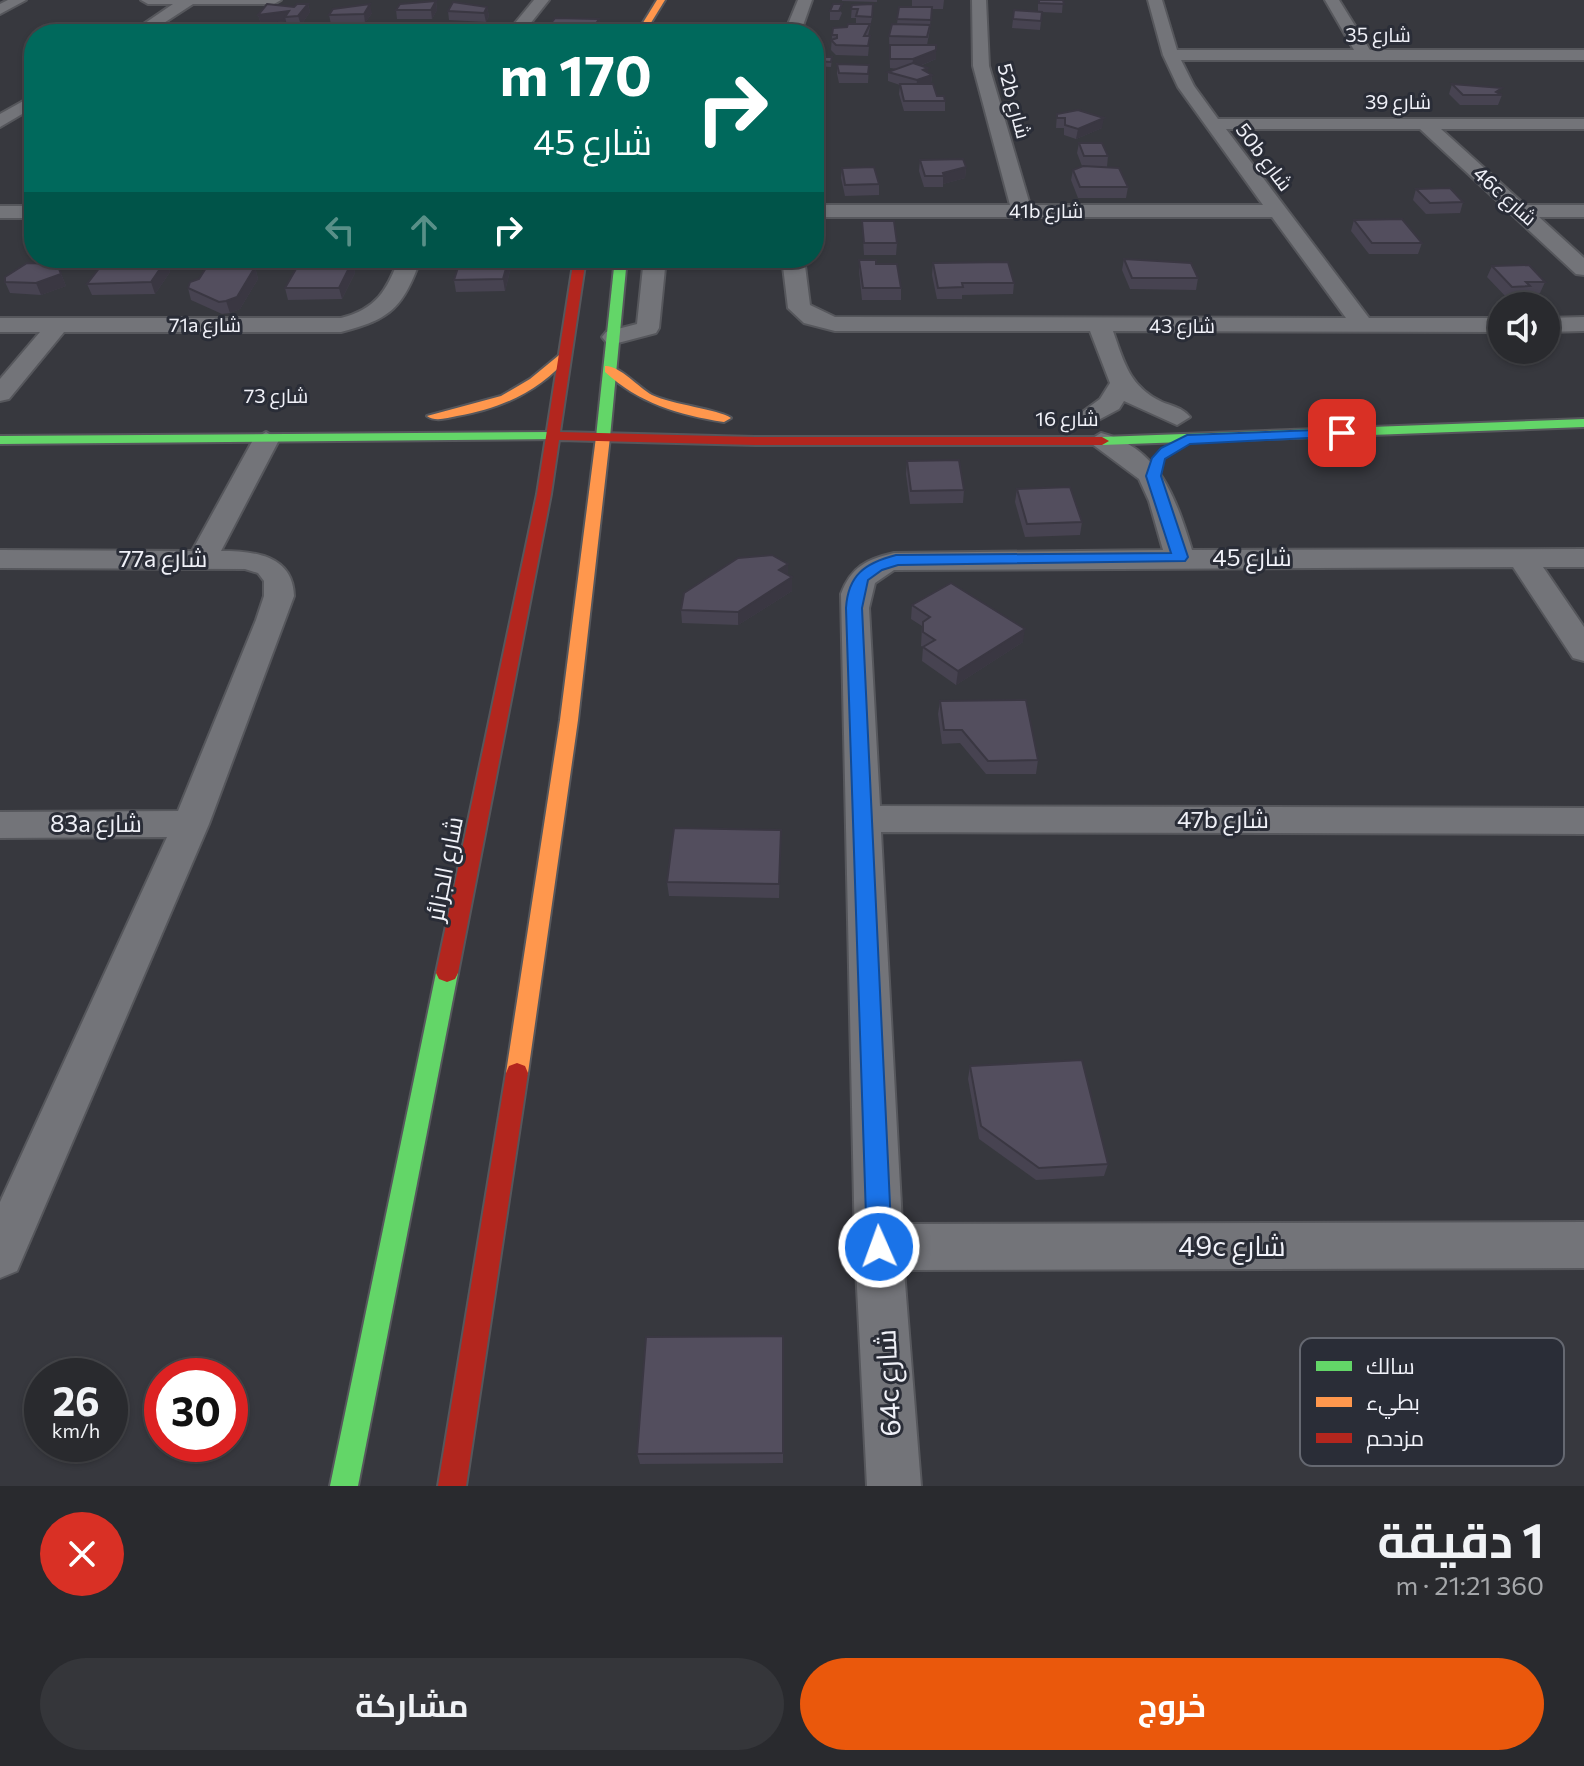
<!DOCTYPE html>
<html lang="ar">
<head>
<meta charset="utf-8">
<style>
	body { margin:0; font-family:Commissioner,Cairo,sans-serif; background:#35363a; color:#f1f3f6; direction:rtl; height:100vh; display:flex; flex-direction:column; font-size:30px; white-space:nowrap }
	* { box-sizing:border-box; margin:0 }
	p { font-size:26px; color:#a5a7aa }
	.icon { flex:none; width:44px; height:44px; fill:none; stroke:currentColor; stroke-width:2; stroke-linecap:round; stroke-linejoin:round }
	.map { position:relative; height:1486px; overflow:hidden; direction:ltr }
	.drawer { display:flex; flex-direction:column; background:#292a2e; flex:1 }
	.drawer>* { flex:none }
	.hud { position:absolute; left:24px; top:24px; width:800px; height:244px; border-radius:32px; box-shadow:0 2px 6px #0004,0 0 0 2px #45464a; direction:rtl; background:#00695c; color:#fff; overflow:hidden }
	.tools { position:absolute; left:1488px; top:292px; display:grid; gap:16px }
	.tools a { display:grid; place-items:center; width:72px; height:72px; border-radius:50%; background:#292a2e; box-shadow:0 2px 6px #0004,0 0 0 2px #45464a; font-size:40px }
	.speed { position:absolute; left:24px; top:1358px; display:flex; gap:16px; font-size:40px; font-weight:700; text-align:center }
	.speed>* { display:grid; place-content:center; width:104px; height:104px; border-radius:50%; background:#292a2e; box-shadow:0 2px 6px #0004,0 0 0 2px #45464a; line-height:1 }
	.speed small { font-size:20px; font-weight:400 }
	.speed .limit { border:12px solid #d22; background:#fff; color:#111 }
	.pin { position:absolute; display:grid; place-items:center; width:68px; height:68px; color:#fff; margin:-34px; border-radius:16px; box-shadow:0 4px 12px #0006 }
	.me { position:absolute; width:88px; margin:-44px; rotate:358deg; stroke-linejoin:round; filter:drop-shadow(0 0 6px #0008) }
	.turn { display:flex; align-items:center; gap:28px; height:168px; padding:0 40px; font-size:36px }
	.turn .icon { width:104px; height:104px; stroke-width:2.5 }
	.turn b { display:block; font-size:56px; line-height:68px }
	.lanes { display:flex; align-items:center; height:76px; padding:0 40px; background:#0003; justify-content:center; gap:40px; direction:ltr }
	.lanes .off { opacity:.35 }
	.round { display:grid; place-items:center; flex:none; width:84px; height:84px; border-radius:42px; background:#35363a }
	.headline { display:flex; align-items:center; justify-content:space-between; height:136px; padding:0 40px }
	h1 { font-size:48px; font-weight:700; line-height:60px }
	.button { display:flex; gap:16px; margin-top:auto; padding:16px 40px }
	.button a { flex:1; height:92px; border-radius:48px; background:#ea580c; color:#fff; font-size:32px; font-weight:700; line-height:92px; text-align:center }
	.button a+a { background:#35363a; color:#f1f3f6 }
	.map>svg:first-child { display:block }
	.lines { fill:none; stroke-linecap:round; stroke-linejoin:round }
	.street-casing { stroke:#56575c; stroke-width:4 }
	.fast-casing { stroke:#56575c; stroke-width:4 }
	.slow-casing { stroke:#56575c; stroke-width:4 }
	.jam-casing { stroke:#56575c; stroke-width:4 }
	.street { fill:#737479; fill-rule:evenodd }
	.fast { fill:#63d668; fill-rule:evenodd }
	.slow { fill:#ff974d; fill-rule:evenodd }
	.jam { fill:#b3261e; fill-rule:evenodd }
	.wall { fill:#474351 }
	.shaded-wall { fill:#3a3742 }
	.building { fill:#534e5e; stroke:#3a3742; stroke-width:2 }
	.route { fill:#1a73e8; stroke:#114b97; stroke-width:2 }
	.labels { text-anchor:middle; stroke-width:6; stroke-linejoin:round; paint-order:stroke }
	.far-street-label { font-size:20px; fill:#f0f1f8; stroke:#2a2d37 }
	.street-label { font-size:24px; fill:#f0f1f8; stroke:#2a2d37 }
	.near-street-label { font-size:28px; fill:#f0f1f8; stroke:#2a2d37 }
	.key { fill:#2a2d37; stroke:#656871; stroke-width:2 }
	.key-label { font-size:22px; fill:#f0f1f8 }
</style>
</head>
<body>
<div class="map">
<svg width="1584" height="1486" viewBox="0 0 1584 1486">
	<rect width="100%" height="100%" fill="#37383e"/>
	<g class="lines">
		<!-- street casing -->
		<g class="street-casing">
			<g id="street">
				<polygon points="8,0 26,0 0,14 0,4"/>
				<polygon points="141,0 281,0 274,4 193,4 147,34 129,34 173,4 148,4"/>
				<polygon points="534,0 549,0 522,34 506,34"/>
				<polygon points="798,0 812,0 800,34 784,34"/>
				<path d="M 972,0 L 986,0 L 989,66 L 1030,205 L 1263,205 L 1178,87 L 1163,55 L 1148,0 L 1162,0 L 1177,50 L 1354,50 L 1325,0 L 1339,0 L 1370,50 L 1584,50 L 1584,60 L 1181,60 L 1194,86 L 1218,119 L 1584,119 L 1584,129 L 1441,129 L 1525,205 L 1584,205 L 1584,217 L 1539,217 L 1584,258 L 1584,275 L 1576,274 L 1420,129 L 1226,129 L 1369,318 L 1502,318 L 1502,332 L 1113,331 C 1124,363 1130,387 1162,402 C 1172,406 1183,408 1190,417 L 1177,425 L 1124,401 L 1119,409 L 1087,426 L 1074,418 L 1100,399 L 1110,383 L 1090,331 L 835,331 L 804,323 L 788,308 L 782,258 L 804,258 L 810,305 L 835,317 L 1346,318 L 1272,217 L 814,217 L 814,205 L 1010,205 L 973,66 Z"/>
				<polygon points="34,95 34,107 0,127 0,114"/>
				<rect x="0" y="206" width="34" height="12"/>
				<path d="M 399,258 L 421,258 C 403,307 392,319 341,332 L 64,332 L 9,399 L 0,401 L 0,379 L 40,332 L 0,332 L 0,318 L 341,318 C 376,309 387,291 399,258 Z"/>
				<polygon points="644,258 666,258 659,328 656,333 614,344 606,342 602,337 606,332 637,324"/>
				<polygon points="1584,317 1584,331 1546,332 1546,318"/>
				<path d="M 266,432 L 279,440 L 221,551 C 254,551 293,555 294,596 L 209,824 L 17,1271 L 0,1278 L 0,1202 L 167,837 L 0,838 L 0,812 L 178,811 L 256,620 L 264,596 L 264,581 L 258,573 L 245,569 L 0,568 L 0,550 L 192,551 L 253,440 Z"/>
				<path d="M 1101,433 C 1160,448 1176,499 1192,550 L 1584,549 L 1584,567 L 1543,567 L 1584,627 L 1584,661 L 1573,658 L 1513,567 L 894,570 L 875,583 L 869,608 L 880,806 L 1584,808 L 1584,834 L 881,832 L 902,1224 L 1584,1222 L 1584,1268 L 904,1270 L 921,1486 L 867,1486 L 855,1247 L 841,594 C 851,567 867,559 894,553 L 1163,550 L 1149,501 L 1139,479 L 1088,441 Z"/>
			</g>
		</g>
		<!-- fast casing -->
		<g class="fast-casing">
			<g id="fast">
				<polygon points="615,258 627,258 610,437 603,441 596,437"/>
				<polygon points="1584,419 1584,427 1102,445 1095,441 1102,437"/>
				<polygon points="556,432 561,433 561,439 0,444 0,436"/>
				<polygon points="447,964 455,967 458,973 358,1486 330,1486 436,973 439,967"/>
			</g>
		</g>
		<!-- slow casing -->
		<g class="slow-casing">
			<g id="slow">
				<polygon points="657,0 665,0 644,34 636,34"/>
				<path d="M 564,351 L 570,355 C 541,391 502,408 457,416 C 447,418 435,422 427,416 L 501,396 L 530,379 Z"/>
				<path d="M 605,366 C 619,365 638,387 652,395 C 673,405 718,409 731,418 L 724,422 C 678,415 639,403 605,372 Z"/>
				<polygon points="603,433 610,437 578,720 528,1073 525,1080 517,1083 509,1080 506,1073 560,720 596,437"/>
			</g>
		</g>
		<!-- jam casing -->
		<g class="jam-casing">
			<g id="jam">
				<polygon points="574,258 586,258 560,432 755,437 1102,437 1109,441 1102,445 755,445 559,440 551,494 458,973 455,979 447,982 439,979 436,973 537,494"/>
				<polygon points="517,1063 525,1066 528,1073 466,1486 438,1486 506,1073 509,1066"/>
			</g>
		</g>
		<!-- street -->
		<use href="#street" class="street"/>
		<!-- fast -->
		<use href="#fast" class="fast"/>
		<!-- slow -->
		<use href="#slow" class="slow"/>
		<!-- jam -->
		<use href="#jam" class="jam"/>
	</g>
	<!-- wall -->
	<g class="wall">
		<polygon points="842,0 877,0 877,2 842,1"/>
		<polygon points="912,0 944,0 943,9 931,9 930,29 927,45 936,59 920,66 932,75 931,84 937,96 945,101 945,111 904,111 899,94 900,85 888,81 888,72 898,69 890,68 889,36 897,24 899,7 912,7"/>
		<polygon points="1038,0 1063,0 1062,13 1042,12 1040,30 1012,28 1014,10 1038,11"/>
		<polygon points="436,1 437,10 432,19 397,19 396,10"/>
		<polygon points="308,4 310,12 301,25 287,26 286,21 261,24 258,15"/>
		<polygon points="833,4 842,13 839,20 830,20 830,11"/>
		<polygon points="852,5 873,13 868,36 869,46 868,56 836,55 831,50 832,35 856,24 856,18 851,18"/>
		<polygon points="487,7 489,16 486,22 449,20 448,11"/>
		<polygon points="372,13 365,23 331,24 329,15"/>
		<polygon points="599,19 600,28 596,34 552,34 550,24"/>
		<polygon points="814,57 832,57 831,67 814,66"/>
		<polygon points="837,64 869,65 868,83 839,83 837,74"/>
		<polygon points="814,67 822,67 821,76 814,76"/>
		<polygon points="1452,84 1500,94 1502,95 1498,105 1460,105 1449,94"/>
		<polygon points="1057,114 1102,128 1076,139 1064,135 1064,128 1056,128"/>
		<polygon points="1079,143 1108,156 1107,167 1128,187 1126,198 1078,198 1071,180 1073,170 1082,166 1077,153"/>
		<polygon points="920,160 966,167 965,178 943,184 943,187 924,187 919,171"/>
		<polygon points="842,168 879,184 879,195 845,196 841,178"/>
		<polygon points="1416,189 1463,202 1460,213 1426,214 1413,200"/>
		<polygon points="1354,220 1422,243 1418,254 1369,254 1351,231"/>
		<polygon points="862,221 897,243 896,255 864,255"/>
		<polygon points="293,258 349,258 350,261 348,262 352,262 355,273 342,299 288,300 285,288 299,264 294,264"/>
		<polygon points="1124,259 1198,278 1196,290 1130,289 1122,270"/>
		<polygon points="166,260 170,272 155,294 92,295 87,284"/>
		<polygon points="859,260 876,264 901,288 901,300 862,300 859,271"/>
		<polygon points="512,263 505,291 456,292 454,280"/>
		<polygon points="933,263 1014,283 1013,294 962,295 962,299 937,299 932,275"/>
		<polygon points="57,264 66,286 41,295 10,293 5,282"/>
		<polygon points="1492,266 1545,282 1540,293 1527,294 1525,298 1507,298 1487,277"/>
		<polygon points="255,267 258,279 240,309 230,313 222,314 191,300 188,288"/>
		<polygon points="907,461 964,490 963,503 910,504 906,474"/>
		<polygon points="1017,489 1082,522 1080,535 1025,537 1015,502"/>
		<polygon points="788,564 788,575 792,591 738,625 682,623 681,610"/>
		<polygon points="912,605 1023,642 956,685 922,661 923,647 921,646 922,626 911,619"/>
		<polygon points="940,701 1038,760 1036,774 986,774 960,743 942,744 938,714"/>
		<polygon points="781,830 779,898 669,896 667,882"/>
		<polygon points="970,1066 1108,1164 1104,1176 1036,1180 979,1139 968,1079"/>
		<polygon points="783,1336 783,1463 640,1464 637,1454"/>
	</g>
	<!-- shaded-wall -->
	<g class="shaded-wall">
		<polygon points="436,1 437,10 432,19 431,10"/>
		<polygon points="308,4 310,12 301,25 298,16"/>
		<polygon points="370,4 372,13 365,23 364,14"/>
		<polygon points="487,7 489,16 486,22 484,13"/>
		<polygon points="289,11 285,17 286,21 261,24 258,15"/>
		<polygon points="599,19 600,28 596,34 590,34"/>
		<polygon points="936,50 936,59 912,69 913,59"/>
		<polygon points="928,68 928,76 932,75 931,85 916,90 917,80 923,70"/>
		<polygon points="1104,118 1102,128 1076,139 1078,129"/>
		<polygon points="966,167 965,178 943,184 943,173"/>
		<polygon points="341,258 349,258 350,261 342,264"/>
		<polygon points="509,258 511,258 512,263 505,291 503,279"/>
		<polygon points="166,260 170,272 155,294 151,282"/>
		<polygon points="352,262 355,273 342,299 339,288"/>
		<polygon points="255,267 258,279 240,309 230,313 226,301"/>
		<polygon points="61,274 66,286 41,295 36,283"/>
		<polygon points="788,564 788,577 779,570"/>
		<polygon points="792,577 792,591 738,625 738,612"/>
		<polygon points="1025,629 1023,642 956,685 958,671"/>
	</g>
	<!-- building -->
	<g class="building">
		<polygon points="1039,0 1063,0 1064,4 1039,3"/>
		<polygon points="436,1 431,10 396,10 400,4"/>
		<polygon points="453,2 487,7 484,13 448,11"/>
		<polygon points="267,4 294,7 297,4 308,4 298,16 285,17 289,11 258,15"/>
		<polygon points="370,4 364,14 329,15 333,9"/>
		<polygon points="833,4 842,4 839,11 830,11"/>
		<polygon points="873,4 872,17 856,16 858,9 851,9 852,5"/>
		<polygon points="899,7 932,7 931,20 897,19"/>
		<polygon points="1014,10 1042,12 1041,21 1013,19"/>
		<polygon points="555,18 599,19 590,33 550,24"/>
		<polygon points="848,24 870,24 864,36 870,36 868,46 836,45 831,40 837,38 837,35 832,35 833,28 847,27"/>
		<polygon points="892,24 930,25 927,37 889,36"/>
		<polygon points="890,45 936,45 936,50 913,59 890,59"/>
		<polygon points="814,57 832,57 831,62 814,61"/>
		<polygon points="913,63 928,68 923,70 932,75 917,80 888,72"/>
		<polygon points="837,64 869,65 868,74 839,73"/>
		<polygon points="814,67 822,67 821,71 814,71"/>
		<polygon points="900,84 933,84 937,96 944,96 945,101 904,101"/>
		<polygon points="1452,84 1502,88 1496,92 1502,95 1463,95"/>
		<polygon points="1078,110 1104,118 1078,129 1065,125 1065,118 1057,118 1057,114"/>
		<polygon points="1079,143 1102,143 1108,156 1084,156"/>
		<polygon points="963,159 966,167 943,173 944,176 925,176 920,160"/>
		<polygon points="1083,166 1119,168 1128,187 1080,187 1073,170"/>
		<polygon points="874,167 879,184 845,185 842,168"/>
		<polygon points="1450,188 1463,202 1430,203 1416,189"/>
		<polygon points="1402,219 1422,243 1372,243 1354,220"/>
		<polygon points="862,221 894,221 897,243 864,243"/>
		<polygon points="461,258 509,258 503,279 454,280"/>
		<polygon points="1124,259 1191,263 1198,278 1132,278"/>
		<polygon points="166,260 151,282 87,284 104,262"/>
		<polygon points="859,260 876,260 876,264 897,264 901,288 863,288"/>
		<polygon points="300,262 352,262 339,288 285,288"/>
		<polygon points="1008,262 1014,283 962,283 963,287 938,288 933,263"/>
		<polygon points="27,263 57,264 61,274 36,283 5,282 5,277"/>
		<polygon points="1529,265 1545,282 1526,282 1530,286 1512,287 1492,266"/>
		<polygon points="255,267 237,297 226,301 219,302 188,288 190,282 199,279 206,268"/>
		<polygon points="959,460 964,490 911,491 907,461"/>
		<polygon points="1070,487 1082,522 1027,524 1017,489"/>
		<polygon points="772,555 788,564 779,570 792,577 738,612 681,610 684,593 738,558"/>
		<polygon points="951,583 1025,629 958,671 923,647 935,640 923,632 923,622 930,617 912,605"/>
		<polygon points="1026,700 1038,760 988,761 962,730 944,730 940,701"/>
		<polygon points="674,828 781,830 779,884 667,882"/>
		<polygon points="1082,1060 1108,1164 1039,1168 981,1126 970,1066"/>
		<polygon points="783,1336 783,1453 637,1454 646,1337"/>
	</g>
	<!-- route -->
	<path class="route" d="M 1342,429 L 1347,430 L 1347,436 L 1190,444 L 1165,459 L 1161,476 L 1188,557 L 1185,561 L 898,565 L 882,570 L 868,580 L 862,608 L 892,1247 L 888,1255 L 879,1259 L 870,1255 L 867,1247 L 846,608 C 848,575 865,563 896,555 L 1171,553 L 1146,476 L 1152,458 L 1161,448 L 1187,435 Z"/>
	<g class="labels">
		<!-- far-street labels -->
		<g class="far-street-label">
			<text x="1378" y="42">شارع 35</text>
			<text transform="translate(1014 101) rotate(75)" y="7">52b شارع</text>
			<text x="1398" y="109">شارع 39</text>
			<text transform="translate(1264 157) rotate(53)" y="7">50b شارع</text>
			<text transform="translate(1505 196) rotate(42)" y="7">46c شارع</text>
			<text x="1046" y="218">41b شارع</text>
			<text x="205" y="332">71a شارع</text>
			<text x="1182" y="333">شارع 43</text>
			<text x="276" y="403">شارع 73</text>
			<text x="1067" y="426">شارع 16</text>
		</g>
		<!-- street labels -->
		<g class="street-label">
			<text x="1252" y="566">شارع 45</text>
			<text x="163" y="567">77a شارع</text>
			<text x="1223" y="828">47b شارع</text>
			<text x="96" y="832">83a شارع</text>
			<text transform="translate(445 869) rotate(-79)" y="8">شارع الجزائر</text>
		</g>
		<!-- near-street labels -->
		<g class="near-street-label">
			<text x="1232" y="1256">49c شارع</text>
			<text transform="translate(888 1383) rotate(-93)" y="10">64c شارع</text>
		</g>
	</g>
	<!-- legend -->
	<rect x="1300" y="1338" width="264" height="128" rx="12" class="key"/>
	<rect x="1316" y="1361" width="36" height="10" fill="#63d668"/>
	<rect x="1316" y="1397" width="36" height="10" fill="#ff974d"/>
	<rect x="1316" y="1433" width="36" height="10" fill="#b3261e"/>
	<g class="key-label">
		<text x="1366" y="1374">سالك</text>
		<text x="1366" y="1410">بطيء</text>
		<text x="1366" y="1446">مزدحم</text>
	</g>
</svg>
<div class="tools">
<a><svg class="icon" aria-label="sound" viewBox="0 0 24 24"><path d="M4 9h4l5-4v14l-5-4H4zM17 9q2 3 0 6"/></svg></a>
</div>
<div class="speed"><div>26<small>km/h</small></div><div class="limit">30</div></div>
<div class="pin" style="left:1342px;top:433px;background:#d93025"><svg class="icon" aria-label="arrive" viewBox="0 0 24 24"><path d="M6 21V4h12l-3 4 3 4H6"/></svg></div>
<svg class="me" style="left:879px;top:1247px" viewBox="-20 -20 40 40"><circle r="17" fill="#1a73e8" stroke="#fff" stroke-width="3"/><path d="M0-11L8 9 0 5-8 9z" fill="#fff"/></svg>
<div class="hud">
<div class="turn"><svg class="icon" aria-label="right" viewBox="0 0 24 24"><path d="M7 20v-9h11M14 6l5 5-5 5"/></svg><div><b>170 m</b>شارع 45</div></div>
<div class="lanes"><svg class="icon off" aria-label="left" viewBox="0 0 24 24"><path d="M17 20v-9H6M10 6l-5 5 5 5"/></svg><svg class="icon off" aria-label="ahead" viewBox="0 0 24 24"><path d="M12 20V5M6 11l6-6 6 6"/></svg><svg class="icon" aria-label="right" viewBox="0 0 24 24"><path d="M7 20v-9h11M14 6l5 5-5 5"/></svg></div>
</div>
</div>
<section class="drawer">
<div class="headline"><div><h1>1 دقيقة</h1><p>360 m · 21:21</p></div><a class="round" style="background:#d93025;color:#fff"><svg class="icon" aria-label="close" viewBox="0 0 24 24"><path d="M6 6l12 12M18 6L6 18"/></svg></a></div>
<div class="button"><a>خروج</a><a>مشاركة</a></div>
</section>
</body>
</html>
